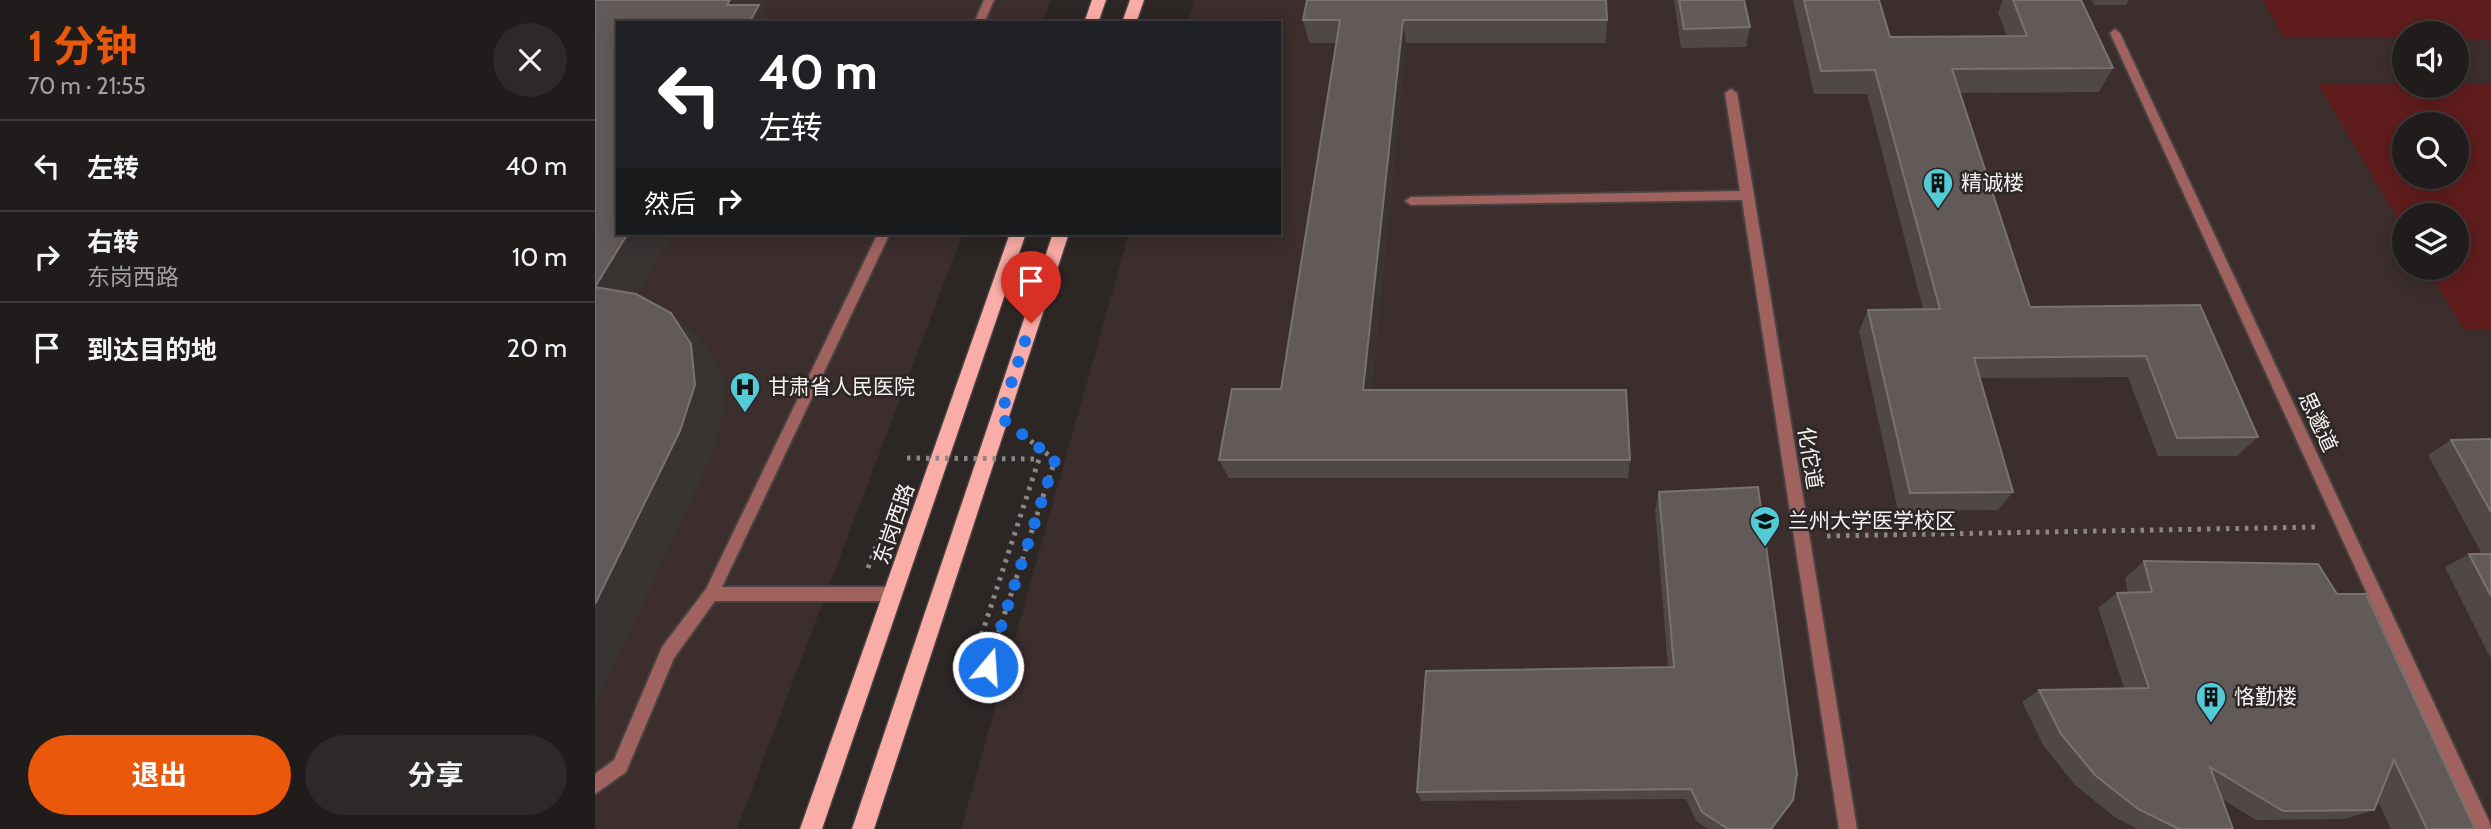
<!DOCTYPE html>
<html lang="zh">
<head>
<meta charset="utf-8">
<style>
	body { margin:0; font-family:Cabin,"Noto Sans SC",sans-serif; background:#2d2929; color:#f1f3f6; height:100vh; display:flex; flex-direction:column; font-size:26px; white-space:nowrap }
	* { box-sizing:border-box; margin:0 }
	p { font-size:23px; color:#a2a1a3 }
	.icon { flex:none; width:38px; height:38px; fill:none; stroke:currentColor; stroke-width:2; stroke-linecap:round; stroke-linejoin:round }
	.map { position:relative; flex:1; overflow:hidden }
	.drawer { display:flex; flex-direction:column; background:#211c1c; width:595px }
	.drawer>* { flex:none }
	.guide { position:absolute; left:21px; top:21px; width:665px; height:214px; border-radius:0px; box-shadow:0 4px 18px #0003,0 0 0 2px #3e3a3b; background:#202124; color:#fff; overflow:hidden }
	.buttons { position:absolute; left:1797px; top:21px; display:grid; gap:14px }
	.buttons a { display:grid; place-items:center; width:77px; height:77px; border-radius:50%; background:#211c1c; box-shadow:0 4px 18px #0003,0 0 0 2px #3e3a3b; font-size:35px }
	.pin { position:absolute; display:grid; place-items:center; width:60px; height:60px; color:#fff; margin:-72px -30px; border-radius:50% 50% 50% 0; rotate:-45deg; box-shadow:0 0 7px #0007 }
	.pin .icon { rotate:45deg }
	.me { position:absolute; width:77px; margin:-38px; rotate:18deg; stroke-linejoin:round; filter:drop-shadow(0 0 5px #0008) }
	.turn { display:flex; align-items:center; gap:24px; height:147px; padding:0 28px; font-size:32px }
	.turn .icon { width:91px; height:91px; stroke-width:2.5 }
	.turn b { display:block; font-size:49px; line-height:60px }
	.then { display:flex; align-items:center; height:66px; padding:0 28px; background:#0003; gap:14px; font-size:26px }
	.round { display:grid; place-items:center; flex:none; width:74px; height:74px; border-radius:37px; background:#2d2929 }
	.head { display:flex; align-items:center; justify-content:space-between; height:119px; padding:0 28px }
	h1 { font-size:42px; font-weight:700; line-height:52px; color:#ea580c }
	.cta { display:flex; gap:14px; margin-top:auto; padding:14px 28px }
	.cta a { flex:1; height:80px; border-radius:42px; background:#ea580c; color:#fff; font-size:28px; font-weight:700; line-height:80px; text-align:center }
	.cta a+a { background:#2d2929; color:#f1f3f6 }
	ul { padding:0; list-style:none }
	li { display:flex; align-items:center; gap:21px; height:91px; padding:0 28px; border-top:2px solid #3e3a3b }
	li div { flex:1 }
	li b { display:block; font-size:26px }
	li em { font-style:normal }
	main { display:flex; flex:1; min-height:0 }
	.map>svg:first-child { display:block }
	.built { fill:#3b2e2d; fill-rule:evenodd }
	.green { fill:#5f1c1c; fill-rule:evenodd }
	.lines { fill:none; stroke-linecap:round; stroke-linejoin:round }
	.lane-casing { stroke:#484342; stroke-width:4 }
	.primary-casing { stroke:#484342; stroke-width:3 }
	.path { stroke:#8c8786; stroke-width:5; stroke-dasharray:3.5 6; stroke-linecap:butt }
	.lane { fill:#a0625e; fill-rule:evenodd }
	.primary { fill:#faaca6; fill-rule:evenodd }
	.path-bridge { stroke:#8c8786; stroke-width:5; stroke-dasharray:3.5 6; stroke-linecap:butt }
	.wall { fill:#4f4847 }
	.shaded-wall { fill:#393332 }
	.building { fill:#615a59; stroke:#787271; stroke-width:2 }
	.route { stroke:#1a73e8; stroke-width:12; stroke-dasharray:0 21.6 }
	.labels { text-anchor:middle; stroke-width:5; stroke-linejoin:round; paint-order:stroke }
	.poi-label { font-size:21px; fill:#f6f2f1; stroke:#2c2625; text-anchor:start }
	.street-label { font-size:21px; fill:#f6f2f1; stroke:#2c2625 }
</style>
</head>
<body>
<main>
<section class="drawer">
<div class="head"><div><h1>1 分钟</h1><p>70 m · 21:55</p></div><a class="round"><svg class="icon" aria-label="close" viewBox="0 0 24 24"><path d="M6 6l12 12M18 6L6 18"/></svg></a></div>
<ul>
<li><svg class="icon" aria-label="left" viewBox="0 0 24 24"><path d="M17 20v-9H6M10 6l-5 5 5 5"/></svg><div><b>左转</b></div><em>40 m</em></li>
<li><svg class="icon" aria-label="right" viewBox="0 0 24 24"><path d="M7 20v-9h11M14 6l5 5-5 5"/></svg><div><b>右转</b><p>东岗西路</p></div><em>10 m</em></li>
<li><svg class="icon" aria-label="arrive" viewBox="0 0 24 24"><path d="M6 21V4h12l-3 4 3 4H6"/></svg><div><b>到达目的地</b></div><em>20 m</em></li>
</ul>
<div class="cta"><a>退出</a><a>分享</a></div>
</section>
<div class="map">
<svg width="1896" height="829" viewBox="0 0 1896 829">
	<rect width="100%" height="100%" fill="#2c2625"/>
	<!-- built -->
	<g class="built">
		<polygon points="0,0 456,0 447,23 23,23 23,233 368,233 142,829 0,829"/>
		<path d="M 599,0 L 1896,0 L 1896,829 L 366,829 L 534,233 L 684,233 L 684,23 L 593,23 ZM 1810,33 L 1862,33 L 1862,86 L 1810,86 ZM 1810,124 L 1862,124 L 1862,177 L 1810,177 ZM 1810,215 L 1862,215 L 1862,268 L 1810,268 Z"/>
	</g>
	<!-- green -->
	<g class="green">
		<polygon points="1668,0 1896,0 1896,39 1862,39 1862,33 1810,33 1809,38 1688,37"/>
		<path d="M 1723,84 L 1896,84 L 1896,330 L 1869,330 L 1832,268 L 1862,268 L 1862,215 L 1810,215 L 1809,230 ZM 1810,124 L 1862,124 L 1862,177 L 1810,177 Z"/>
	</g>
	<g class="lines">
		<!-- lane casing -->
		<g class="lane-casing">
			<g id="lane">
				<polygon points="389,0 399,0 389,23 379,23"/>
				<polygon points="1520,29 1525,33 1895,823 1896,829 1880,829 1515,33"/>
				<polygon points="1136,89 1142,93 1159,195 1262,829 1244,829 1147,200 816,205 810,201 816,197 1145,191 1130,93"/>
				<polygon points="283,233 295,233 127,587 299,587 304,589 307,594 304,599 299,601 120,601 79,658 31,772 0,794 0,774 19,760 67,647 111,589"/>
			</g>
		</g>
		<!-- primary casing -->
		<g class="primary-casing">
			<g id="primary">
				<polygon points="497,0 511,0 503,23 489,23"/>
				<polygon points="535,0 549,0 541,23 527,23"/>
				<polygon points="415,233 431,233 227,829 205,829"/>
				<polygon points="458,233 474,233 279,829 257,829"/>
			</g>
		</g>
		<!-- path -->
		<g class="path">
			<polyline points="428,435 460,460 384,692 368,692 444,459"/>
			<polyline points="1232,536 1723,527"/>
			<polyline points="273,568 294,511"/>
		</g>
		<!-- lane -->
		<use href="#lane" class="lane"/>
		<!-- primary -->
		<use href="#primary" class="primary"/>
		<!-- path-bridge -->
		<polyline class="path-bridge" points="312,458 444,459"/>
	</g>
	<!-- wall -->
	<g class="wall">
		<polygon points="1079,0 1149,0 1155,27 1151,47 1086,48"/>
		<polygon points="1198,0 1284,0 1295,37 1412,36 1403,13 1408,0 1486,0 1518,68 1504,92 1364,93 1435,307 1605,305 1663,437 1642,456 1563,456 1533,377 1385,378 1418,492 1403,510 1303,511 1264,331 1273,310 1328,309 1272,94 1219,94"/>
		<polygon points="1497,0 1533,0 1531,5 1499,5"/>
		<polygon points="708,20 1012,20 1011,43 811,43 776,390 1035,460 1033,478 634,478 624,460 686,389 741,43 714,43"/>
		<polygon points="1896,439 1896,659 1850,567 1874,554 1887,554 1833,455 1856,440"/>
		<polygon points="1064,492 1176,829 1113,829 1101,821 1091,799 827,801 822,792 1073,667 1060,510"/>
		<polygon points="1549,561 1723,564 1880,829 1796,829 1783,801 1779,810 1749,819 1661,820 1627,799 1638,829 1543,829 1521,818 1480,785 1448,745 1427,702 1444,690 1529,688 1503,608 1522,593 1533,593 1530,578"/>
	</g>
	<!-- shaded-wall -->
	<g class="shaded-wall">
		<polygon points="135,0 175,0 169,11 178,23 145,23 132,5"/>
		<polygon points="808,20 811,43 774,410 768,390"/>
		<polygon points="33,233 78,233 33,313 0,287"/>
		<polygon points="76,313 106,339 126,370 130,409 117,455 0,706 0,604"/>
	</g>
	<!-- building -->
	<g class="building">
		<polygon points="0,0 135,0 132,5 164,5 154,23 23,23 23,233 33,233 0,287 41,294 76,313 96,344 100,385 85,431 0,604"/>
		<polygon points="712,0 1011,0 1012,20 808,20 768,390 1031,390 1035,460 624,460 637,389 686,389 745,20 708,20"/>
		<polygon points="1084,0 1149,0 1155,27 1089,29"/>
		<polygon points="1209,0 1284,0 1295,37 1432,36 1418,0 1486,0 1518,68 1357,69 1435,307 1605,305 1663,437 1582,438 1551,356 1379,358 1418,492 1315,493 1273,310 1345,309 1280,70 1226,71"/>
		<polygon points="1896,439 1896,512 1856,440"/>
		<polygon points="1163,487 1202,774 1198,800 1176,829 1133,829 1107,812 1096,789 822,792 831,671 1079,667 1064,492"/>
		<polygon points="1874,554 1896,554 1896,596"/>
		<polygon points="1549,561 1723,564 1742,594 1771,594 1880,829 1832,829 1799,760 1779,810 1688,811 1615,767 1638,829 1584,829 1543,809 1500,775 1466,734 1444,690 1554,688 1522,593 1557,592"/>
	</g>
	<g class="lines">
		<!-- route -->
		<polyline class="route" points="393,667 460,460 405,417 436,323"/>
	</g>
	<!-- icons -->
	<defs>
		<g id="building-pin" transform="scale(1.575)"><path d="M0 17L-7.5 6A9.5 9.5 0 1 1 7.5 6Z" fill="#52cbd7" stroke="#2c2625"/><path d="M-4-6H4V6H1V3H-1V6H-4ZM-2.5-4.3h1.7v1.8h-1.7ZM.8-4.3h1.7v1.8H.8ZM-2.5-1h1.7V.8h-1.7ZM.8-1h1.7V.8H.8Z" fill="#111"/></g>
		<g id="hospital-pin" transform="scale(1.575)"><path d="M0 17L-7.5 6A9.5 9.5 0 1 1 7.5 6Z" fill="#52cbd7" stroke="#2c2625"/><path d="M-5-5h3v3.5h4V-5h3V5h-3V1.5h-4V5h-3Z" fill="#111"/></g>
		<g id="university-pin" transform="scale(1.575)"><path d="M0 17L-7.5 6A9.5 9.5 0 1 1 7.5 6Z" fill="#52cbd7" stroke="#2c2625"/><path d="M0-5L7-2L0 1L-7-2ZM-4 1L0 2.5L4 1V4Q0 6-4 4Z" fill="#111"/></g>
	</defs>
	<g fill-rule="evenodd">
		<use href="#building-pin" x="1343" y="183"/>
		<use href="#hospital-pin" x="150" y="387"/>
		<use href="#university-pin" x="1170" y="521"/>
		<use href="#building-pin" x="1616" y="697"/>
	</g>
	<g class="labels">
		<!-- poi labels -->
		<g class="poi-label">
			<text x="1366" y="190">精诚楼</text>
			<text x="173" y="394">甘肃省人民医院</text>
			<text x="1193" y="528">兰州大学医学校区</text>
			<text x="1639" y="704">恪勤楼</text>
		</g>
		<!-- street labels -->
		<g class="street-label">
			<text transform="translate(1723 422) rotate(65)" y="7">思邈道</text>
			<text transform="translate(1215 458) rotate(81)" y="7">化佗道</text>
			<text transform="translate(299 524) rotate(-71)" y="7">东岗西路</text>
		</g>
	</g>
</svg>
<div class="buttons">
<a><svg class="icon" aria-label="sound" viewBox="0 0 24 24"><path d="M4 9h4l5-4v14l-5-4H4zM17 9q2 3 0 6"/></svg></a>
<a><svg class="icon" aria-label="search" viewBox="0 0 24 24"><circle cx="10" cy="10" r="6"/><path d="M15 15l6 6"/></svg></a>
<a><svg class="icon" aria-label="layers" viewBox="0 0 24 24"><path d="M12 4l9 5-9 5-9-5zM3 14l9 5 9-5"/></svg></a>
</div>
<div class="pin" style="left:436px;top:323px;background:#d93025"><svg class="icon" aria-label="arrive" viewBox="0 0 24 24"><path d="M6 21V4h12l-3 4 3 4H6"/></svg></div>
<svg class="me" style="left:393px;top:667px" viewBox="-20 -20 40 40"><circle r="17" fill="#1a73e8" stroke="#fff" stroke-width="3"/><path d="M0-11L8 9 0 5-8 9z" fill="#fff"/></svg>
<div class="guide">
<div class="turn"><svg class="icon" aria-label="left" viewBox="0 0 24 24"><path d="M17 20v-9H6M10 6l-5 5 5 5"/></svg><div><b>40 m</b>左转</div></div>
<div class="then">然后<svg class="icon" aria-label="right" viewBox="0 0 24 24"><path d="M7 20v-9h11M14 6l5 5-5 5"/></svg></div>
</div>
</div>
</main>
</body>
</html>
